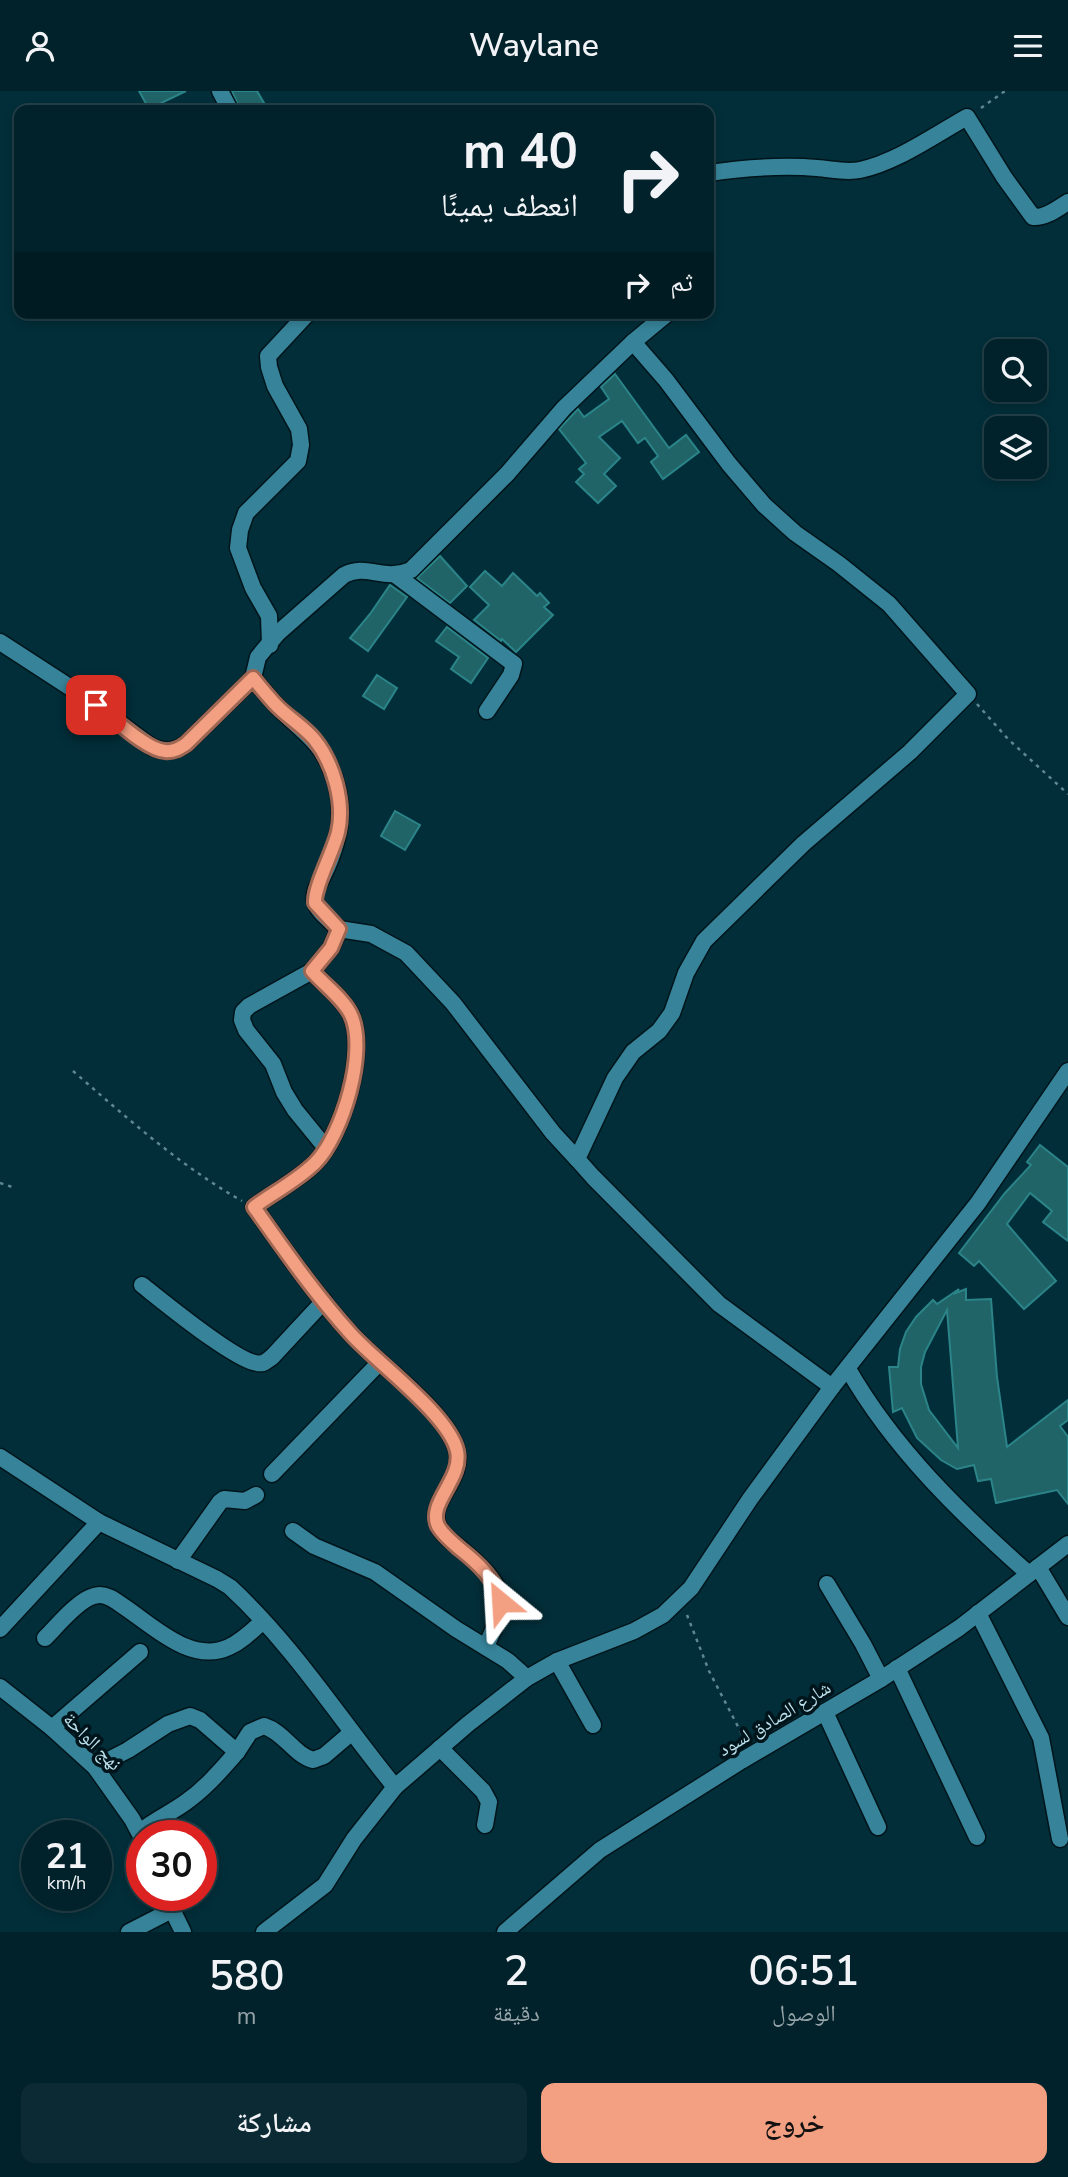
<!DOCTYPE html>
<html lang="ar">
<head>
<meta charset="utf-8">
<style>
	body { margin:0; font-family:"Nunito Sans","Noto Naskh Arabic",sans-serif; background:#0c2a33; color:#f1f3f6; direction:rtl; height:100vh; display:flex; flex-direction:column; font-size:26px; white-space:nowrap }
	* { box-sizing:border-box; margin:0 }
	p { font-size:23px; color:#96a4a9 }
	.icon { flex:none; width:38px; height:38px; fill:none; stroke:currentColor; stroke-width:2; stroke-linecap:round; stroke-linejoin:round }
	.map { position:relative; height:1841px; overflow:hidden; direction:ltr }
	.drawer { display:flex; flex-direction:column; background:#02222b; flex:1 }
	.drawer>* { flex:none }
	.banner { position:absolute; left:14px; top:14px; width:700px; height:214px; border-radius:14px; box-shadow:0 4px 10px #0003,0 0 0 2px #233f47; direction:rtl; background:#02222b; color:#f1f3f6; overflow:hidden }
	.fabs { position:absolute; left:984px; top:248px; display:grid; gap:14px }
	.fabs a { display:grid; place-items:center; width:63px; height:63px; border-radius:14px; background:#02222b; box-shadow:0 4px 10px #0003,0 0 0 2px #233f47; font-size:35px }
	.speed { position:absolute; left:21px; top:1729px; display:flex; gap:14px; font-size:35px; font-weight:700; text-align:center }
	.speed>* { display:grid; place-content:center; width:91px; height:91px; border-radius:50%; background:#02222b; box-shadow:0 4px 10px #0003,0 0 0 2px #233f47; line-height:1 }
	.speed small { font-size:18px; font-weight:400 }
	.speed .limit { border:10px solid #d22; background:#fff; color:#111 }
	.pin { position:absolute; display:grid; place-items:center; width:60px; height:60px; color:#fff; margin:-30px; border-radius:14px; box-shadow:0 4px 10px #0006 }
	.me { position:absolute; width:77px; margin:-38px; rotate:333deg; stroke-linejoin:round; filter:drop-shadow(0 0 5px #0008) }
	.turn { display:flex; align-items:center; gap:24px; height:147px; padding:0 21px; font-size:32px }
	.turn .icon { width:91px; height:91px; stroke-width:2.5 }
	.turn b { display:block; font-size:49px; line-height:60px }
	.then { display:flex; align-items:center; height:66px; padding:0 21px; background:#0003; gap:14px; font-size:26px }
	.eta { display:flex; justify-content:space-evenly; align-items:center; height:119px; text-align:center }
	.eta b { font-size:42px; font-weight:600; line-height:49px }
	.primary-button { display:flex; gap:14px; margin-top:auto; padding:14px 21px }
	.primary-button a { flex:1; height:80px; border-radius:14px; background:#f39f82; color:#111; font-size:28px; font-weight:600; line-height:80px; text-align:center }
	.primary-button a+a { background:#0c2a33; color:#f1f3f6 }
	header { display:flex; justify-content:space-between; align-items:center; height:91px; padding:0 21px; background:#02222b; font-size:32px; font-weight:600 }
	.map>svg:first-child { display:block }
	.building { fill:#216467; stroke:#2b8488; stroke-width:2; fill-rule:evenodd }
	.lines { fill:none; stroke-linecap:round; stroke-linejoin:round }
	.minor-casing { stroke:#00151b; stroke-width:19 }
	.path { stroke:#5f8792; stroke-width:2.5; stroke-dasharray:3.5 5; stroke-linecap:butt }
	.minor { stroke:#37849a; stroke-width:16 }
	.route-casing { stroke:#9e6754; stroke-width:18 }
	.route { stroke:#f39f82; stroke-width:12 }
	.labels { text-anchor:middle; stroke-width:7; stroke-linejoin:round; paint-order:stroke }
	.street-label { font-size:19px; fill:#bee2ee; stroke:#00151b }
</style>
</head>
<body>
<header><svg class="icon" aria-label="menu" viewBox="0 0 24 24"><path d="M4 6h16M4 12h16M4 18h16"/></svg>Waylane<svg class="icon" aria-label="person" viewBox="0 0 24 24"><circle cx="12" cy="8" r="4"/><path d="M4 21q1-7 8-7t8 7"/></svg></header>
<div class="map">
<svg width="1068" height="1841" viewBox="0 0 1068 1841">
	<rect width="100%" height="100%" fill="#022e39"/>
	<!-- building -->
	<g class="building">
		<polygon points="139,0 186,0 149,18"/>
		<polygon points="232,0 257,0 264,12 252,19 240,19"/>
		<polygon points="615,283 669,357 686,344 699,361 663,388 651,371 658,365 645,347 638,352 622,330 599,346 620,367 604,383 616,395 598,412 576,391 584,383 579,378 586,372 559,338 578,318 584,326 609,308 601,296"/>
		<polygon points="440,465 467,495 450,512 417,487"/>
		<polygon points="485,480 502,495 513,482 537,505 540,502 549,512 544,516 553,524 516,561 502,548 501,550 474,529 489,514 470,496"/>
		<polygon points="390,494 407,506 368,560 350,547 370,523"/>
		<polygon points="447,536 488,567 471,592 451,578 459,566 436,550"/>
		<polygon points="377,584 397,597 384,618 363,605"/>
		<polygon points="395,720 420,734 405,759 381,745"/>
		<polygon points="1040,1054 1068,1076 1068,1150 1043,1131 1052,1120 1030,1102 1007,1133 1056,1190 1024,1218 979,1170 974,1175 959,1162 1005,1102 1031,1074 1027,1071"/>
		<path d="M 959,1198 L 956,1202 L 966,1198 L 966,1209 L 991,1208 L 997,1286 L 1007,1356 L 1068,1309 L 1068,1329 L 1060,1335 L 1068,1346 L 1068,1413 L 1057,1399 L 996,1412 L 991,1388 L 978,1390 L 974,1374 L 957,1378 L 941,1369 L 917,1347 L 902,1317 L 893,1321 L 889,1276 L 898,1276 L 900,1258 L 906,1241 L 916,1226 L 933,1209 L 937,1213 ZM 947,1219 L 958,1357 L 929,1319 L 921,1293 L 921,1276 L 925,1261 Z"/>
	</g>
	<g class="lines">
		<!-- minor casing -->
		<g class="minor-casing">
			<g id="minor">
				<polyline points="220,0 230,19"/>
				<path d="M 709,82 C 744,77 782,74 817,77 C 832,78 845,82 860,79 C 897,71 933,45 967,26 L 1004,86 L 1033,126 C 1046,127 1058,117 1068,111"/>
				<polyline points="633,251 666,289 729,373 764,414 795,442 839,473 889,513 968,603 910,661 803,753 704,850 686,882 672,922 659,940 633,961 615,987 577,1068 593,1086 719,1213 832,1296"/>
				<polyline points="397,485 514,573 511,584 487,620"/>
				<path d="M 0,551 L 74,599 L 152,656 C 166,661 174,661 186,653 L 253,587 L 258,566 L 278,542 L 344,484 C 367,472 383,491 411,479 L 507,383 L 564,317 L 633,251 L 668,222"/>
				<polyline points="270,554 269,525 253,497 238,457 240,439 246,422 298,370 301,354 299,338 275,295 269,276 268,265 308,222"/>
				<path d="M 253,587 C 261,597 269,607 278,616 C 307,646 325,651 337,696 C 345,727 337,757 323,785 C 319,793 313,800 315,810 C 317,821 331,830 339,838 L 331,857 L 312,880 L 249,915 L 243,921 L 242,929 L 246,939 L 273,973 L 284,1001 L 295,1019 L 326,1057"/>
				<polyline points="339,838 371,843 406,862 453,912 553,1042 577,1068"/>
				<path d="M 312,880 C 324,894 344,908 351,924 C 368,960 342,1045 315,1072 C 298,1089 273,1102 254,1116 C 285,1160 315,1203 351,1243 C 379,1274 447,1320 457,1360 C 464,1388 428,1411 438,1434 C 442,1444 452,1451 460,1457 C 475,1470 500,1489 501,1511 C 501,1525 491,1543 486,1556"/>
				<path d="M 142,1194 C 160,1208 244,1278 263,1272 C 266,1271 269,1268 272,1266 L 324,1210"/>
				<path d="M 848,1278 C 894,1358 960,1422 1029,1483"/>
				<path d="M 0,1366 L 99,1431 L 217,1488 L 230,1496 C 294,1555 341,1630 395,1696"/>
				<polyline points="272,1383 380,1271"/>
				<polyline points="293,1440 314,1455 375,1481 456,1538 508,1570 527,1587"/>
				<polyline points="178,1470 220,1411 224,1408 245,1410 256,1404"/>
				<polyline points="1038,1476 1068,1526"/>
				<polyline points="827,1493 863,1553 881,1588"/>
				<polyline points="978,1522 1041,1647 1060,1748"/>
				<polyline points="0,1538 99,1431"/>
				<path d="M 45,1547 C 56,1536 79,1508 94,1505 C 104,1501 115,1509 123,1515 C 152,1534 191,1574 229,1556 C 242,1550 252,1540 263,1530"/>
				<polyline points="557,1570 593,1634"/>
				<polyline points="897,1577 977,1746"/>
				<polyline points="0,1596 52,1637 95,1676 132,1728 142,1747"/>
				<polyline points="825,1621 878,1736"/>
				<polyline points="52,1637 140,1561"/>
				<polyline points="440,1657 483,1700 489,1711 485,1734"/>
				<path d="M 95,1676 L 128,1659 L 168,1633 L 190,1625 L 200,1629 L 237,1661 L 250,1641 L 264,1635 C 284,1641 294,1664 313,1669 L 324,1665 L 351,1642"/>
				<path d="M 140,1741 C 154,1729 171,1722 186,1711 C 206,1697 221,1679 237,1661"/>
				<polyline points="165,1804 183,1841"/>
				<polyline points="129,1841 172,1819"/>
				<polyline points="264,1841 325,1794 354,1748 395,1696 468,1633 527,1587 557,1570 634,1540 663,1524 691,1497 750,1408 832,1296 978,1112 1068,980"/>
				<polyline points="505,1841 600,1759 741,1670 881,1588 959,1537 1068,1453"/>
			</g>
		</g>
		<!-- path -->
		<g class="path">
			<polyline points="981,17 1005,0"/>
			<polyline points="977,613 1008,648 1068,703"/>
			<path d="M 73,980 C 127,1027 179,1074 242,1110"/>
			<polyline points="0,1092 12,1096"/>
			<polyline points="687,1524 709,1580 746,1651"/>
		</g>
		<!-- minor -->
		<use href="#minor" class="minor"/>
	</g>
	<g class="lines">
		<!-- route casing -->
		<g class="route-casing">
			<path id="route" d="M 96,614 C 113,626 146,659 165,660 C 174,661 180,657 186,653 L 253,587 C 261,597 269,607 278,616 C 289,627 304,636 314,648 C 333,671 345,711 338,741 C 333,762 314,795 315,812 L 339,838 L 331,857 L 312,880 C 324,894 344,908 351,924 C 368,960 342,1045 315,1072 C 298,1089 273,1102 254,1116 C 285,1160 315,1203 351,1243 C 377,1272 449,1324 457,1360 C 463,1388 427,1412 438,1435 C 443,1444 452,1451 460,1458 C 479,1473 495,1488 501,1511"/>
		</g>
		<!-- route -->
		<use href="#route" class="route"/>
	</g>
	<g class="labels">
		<!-- street labels -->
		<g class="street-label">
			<text transform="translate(774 1627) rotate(-31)" y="7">شارع الصادق لسود</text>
			<text transform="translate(93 1650) rotate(45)" y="7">نهج الواحة</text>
		</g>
	</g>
</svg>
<div class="fabs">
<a><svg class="icon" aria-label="search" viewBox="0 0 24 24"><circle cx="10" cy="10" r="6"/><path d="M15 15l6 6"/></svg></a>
<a><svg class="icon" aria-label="layers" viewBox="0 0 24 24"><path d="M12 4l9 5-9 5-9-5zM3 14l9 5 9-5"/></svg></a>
</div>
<div class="speed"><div>21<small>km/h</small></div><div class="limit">30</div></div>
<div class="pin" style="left:96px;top:614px;background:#d93025"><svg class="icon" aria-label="arrive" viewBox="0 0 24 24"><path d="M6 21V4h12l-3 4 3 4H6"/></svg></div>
<svg class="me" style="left:501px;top:1511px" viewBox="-20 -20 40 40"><path d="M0-17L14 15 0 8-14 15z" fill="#f39f82" stroke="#fff" stroke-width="4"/></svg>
<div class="banner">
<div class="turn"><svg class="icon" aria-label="right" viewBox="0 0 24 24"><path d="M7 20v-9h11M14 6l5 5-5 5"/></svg><div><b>40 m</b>انعطف يمينًا</div></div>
<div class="then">ثم<svg class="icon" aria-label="right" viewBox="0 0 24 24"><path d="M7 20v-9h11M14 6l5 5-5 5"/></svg></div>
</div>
</div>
<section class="drawer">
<div class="eta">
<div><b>06:51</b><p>الوصول</p></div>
<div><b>2</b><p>دقيقة</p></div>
<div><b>580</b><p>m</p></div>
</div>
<div class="primary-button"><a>خروج</a><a>مشاركة</a></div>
</section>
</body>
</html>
